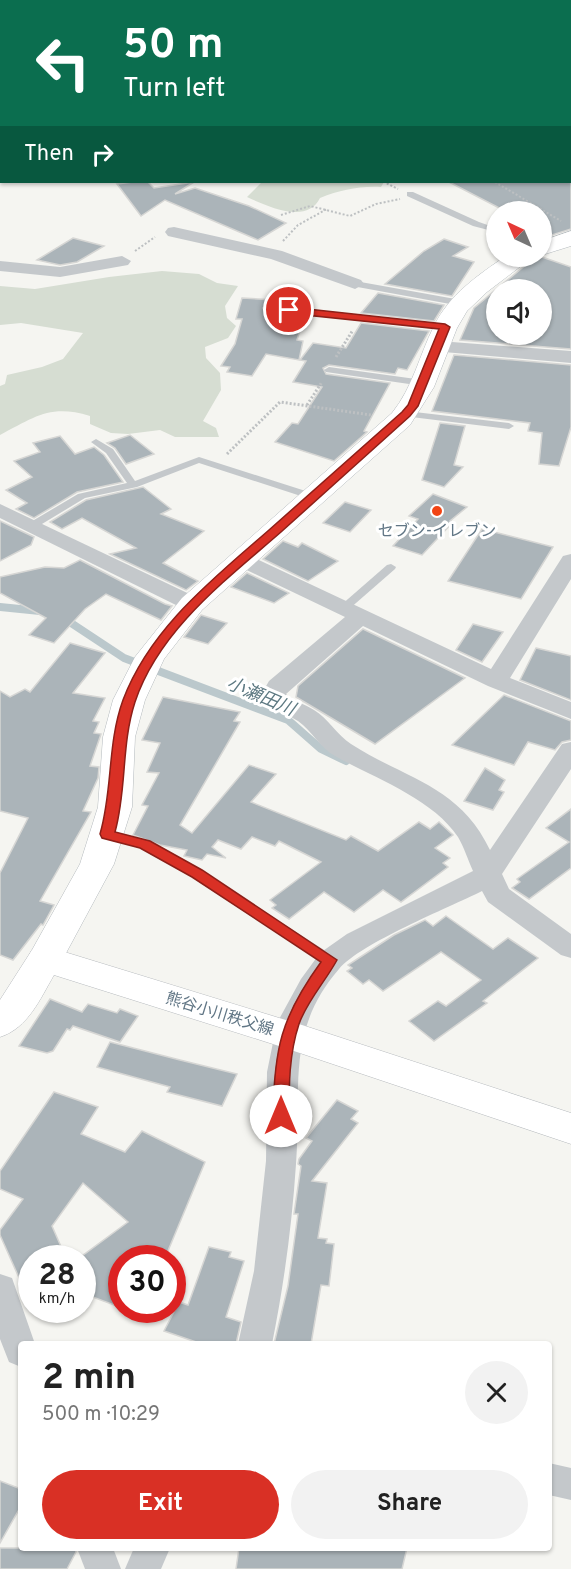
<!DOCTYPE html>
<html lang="en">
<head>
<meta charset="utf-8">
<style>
	body { margin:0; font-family:Overpass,"Noto Sans JP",sans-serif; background:#f2f2f2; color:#222; height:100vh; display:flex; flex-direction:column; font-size:22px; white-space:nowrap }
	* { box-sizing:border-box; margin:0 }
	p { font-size:20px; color:#767676 }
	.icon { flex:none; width:33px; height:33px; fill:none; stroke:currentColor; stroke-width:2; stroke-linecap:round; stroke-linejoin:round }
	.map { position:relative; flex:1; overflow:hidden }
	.drawer { position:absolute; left:18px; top:1341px; width:534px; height:210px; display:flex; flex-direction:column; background:#fff; border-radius:6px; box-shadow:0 2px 4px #0004 }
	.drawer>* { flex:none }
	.guide { position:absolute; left:0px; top:0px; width:572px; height:183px; box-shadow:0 2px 4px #0004; background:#0b6e4f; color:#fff; overflow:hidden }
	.needle { width:39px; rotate:316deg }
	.tools { position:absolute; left:486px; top:201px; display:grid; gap:12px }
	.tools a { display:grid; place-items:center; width:66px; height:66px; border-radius:50%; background:#fff; box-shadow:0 2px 4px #0004; font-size:30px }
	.speed { position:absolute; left:18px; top:1245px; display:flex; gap:12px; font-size:30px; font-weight:700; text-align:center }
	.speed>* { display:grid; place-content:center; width:78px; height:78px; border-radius:50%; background:#fff; box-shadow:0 2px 4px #0004; line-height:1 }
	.speed small { font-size:15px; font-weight:400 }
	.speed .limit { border:9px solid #d22; background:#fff; color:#111 }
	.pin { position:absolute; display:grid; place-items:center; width:51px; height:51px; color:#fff; margin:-26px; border:3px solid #fff; border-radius:50%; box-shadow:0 2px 6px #0007 }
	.me { position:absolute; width:66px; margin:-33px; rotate:0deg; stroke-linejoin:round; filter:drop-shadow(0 0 4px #0008) }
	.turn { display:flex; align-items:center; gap:21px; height:126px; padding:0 24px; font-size:27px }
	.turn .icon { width:78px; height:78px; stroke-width:2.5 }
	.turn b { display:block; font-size:42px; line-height:51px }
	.then { display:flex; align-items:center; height:57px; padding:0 24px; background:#0003; gap:12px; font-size:22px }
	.round { display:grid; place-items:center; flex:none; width:63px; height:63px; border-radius:32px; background:#f2f2f2 }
	.head { display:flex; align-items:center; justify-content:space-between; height:102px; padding:0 24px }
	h1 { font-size:36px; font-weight:700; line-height:45px }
	.cta { display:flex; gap:12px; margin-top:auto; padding:12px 24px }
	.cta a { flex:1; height:69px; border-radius:36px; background:#d93025; color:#fff; font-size:24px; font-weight:700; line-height:69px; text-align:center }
	.cta a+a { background:#f2f2f2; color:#222 }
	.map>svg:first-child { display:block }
	.green { fill:#d6ddd2 }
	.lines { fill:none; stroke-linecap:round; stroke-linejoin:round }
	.stream { stroke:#bbc8cc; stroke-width:8 }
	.building { fill:#abb4b9; stroke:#d6d6d4; stroke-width:1.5; fill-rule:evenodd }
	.secondary-casing { stroke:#b4babe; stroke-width:1 }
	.primary-casing { stroke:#b7bbbf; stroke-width:1 }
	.path-far1 { stroke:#bdc0c2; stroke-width:2; stroke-dasharray:2 2; stroke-linecap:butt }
	.path { stroke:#bdc0c2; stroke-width:3; stroke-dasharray:2 2; stroke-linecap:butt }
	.lane { fill:#c4c8cb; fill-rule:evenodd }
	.street { fill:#c4c8cb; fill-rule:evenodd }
	.secondary { fill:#fff; fill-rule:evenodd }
	.primary { fill:#fff; fill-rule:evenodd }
	.route { fill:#d93025; stroke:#8d1f18; stroke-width:1.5 }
	.poi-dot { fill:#f24414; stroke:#fff; stroke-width:2 }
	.labels { text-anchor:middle; stroke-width:6; stroke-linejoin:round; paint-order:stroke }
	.poi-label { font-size:16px; fill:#617685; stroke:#fff }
	.street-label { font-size:16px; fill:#617685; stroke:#fff }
	.water-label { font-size:18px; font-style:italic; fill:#5d7982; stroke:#fff }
</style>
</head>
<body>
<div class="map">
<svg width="571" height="1569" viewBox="0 0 571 1569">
	<rect width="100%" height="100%" fill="#f5f5f1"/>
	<!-- green -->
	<g class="green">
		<path d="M 262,182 L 384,182 L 381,187 C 358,186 341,190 320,198 C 307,225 267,206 247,197 Z"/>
		<path d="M 162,271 L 199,274 L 217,283 L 238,286 L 225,306 L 227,318 L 236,326 L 228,338 L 205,347 L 206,358 L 220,373 L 221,390 L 203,421 L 216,428 L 219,437 L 175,437 L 160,430 L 128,434 L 111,433 L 90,424 L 90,416 C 50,404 35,417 0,435 L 0,386 L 5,384 L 7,375 L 42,367 L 63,359 L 83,333 L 21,323 L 0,325 L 0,286 L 35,289 L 109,277 Z"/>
	</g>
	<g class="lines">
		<!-- stream -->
		<g class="stream">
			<polyline points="0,607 40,611"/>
			<polyline points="65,619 124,658 288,720 321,749 346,761"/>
		</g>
	</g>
	<!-- building -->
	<g class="building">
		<polygon points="133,182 148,182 154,188 194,182 175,194 195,188 249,206 286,223 258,240 165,200 141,216 117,184"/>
		<polygon points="449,182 571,182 571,229 549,236 542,232 542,212 507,212"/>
		<polygon points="73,238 104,246 77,262 60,265 37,260"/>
		<polygon points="444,239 468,247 453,256 474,262 452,296 385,284 424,251"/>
		<path d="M 542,257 L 571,267 L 571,349 L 460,340 L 474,308 L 528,263 ZM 496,290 L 542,290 L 542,334 L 496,334 Z"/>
		<polygon points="378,293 444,305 434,321 361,313"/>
		<polygon points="242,298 309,302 307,308 269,304 263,308 266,313 304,317 297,340 303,341 299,360 266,354 252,376 227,372 230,367 221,366 235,344 242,319 236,319"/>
		<polygon points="361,323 429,331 407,370 398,368 395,374 329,365 323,368 326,374 390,383 364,431 367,432 334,461 275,442 292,423 298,424 322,387 293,382 306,361 300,360 313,343 346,348"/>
		<polygon points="454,355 571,365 571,427 559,466 539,464 542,433 528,431 530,423 432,411"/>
		<polygon points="440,423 465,426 454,465 463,467 444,487 422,480"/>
		<polygon points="130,435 154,454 126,464 115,448 107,443"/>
		<polygon points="60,436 75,454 94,447 104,455 123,482 77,492 34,518 16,509 27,503 6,490 32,477 14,461 40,452 33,443"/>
		<polygon points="143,487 171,509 161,514 204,531 163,563 198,581 186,590 110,554 136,548 82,518 62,529 50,522 86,500"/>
		<polygon points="433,494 467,507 450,521 453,522 422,555 393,546 418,519 409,516"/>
		<polygon points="345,502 371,510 350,532 323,523"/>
		<polygon points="0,521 34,537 31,545 0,561"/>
		<polygon points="482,529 553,547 521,599 448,581"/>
		<polygon points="283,541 298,547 302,543 338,561 308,581 263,559"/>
		<polygon points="80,560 165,604 172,606 161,620 106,594 85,609 54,643 29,635 46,618 0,593 0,577 45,567 64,568"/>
		<polygon points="247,573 289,593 274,603 231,587"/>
		<polygon points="201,615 227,623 208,644 184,637"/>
		<polygon points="473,624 503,632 482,662 456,650"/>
		<polygon points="363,629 465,678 375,744 296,697 298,686"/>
		<polygon points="70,643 105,653 73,693 105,698 93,721 99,722 94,733 101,734 90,766 99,767 98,778 83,811 91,812 40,901 54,905 43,925 41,924 13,960 0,955 0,873 28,818 0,811 0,691 10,697 25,689 30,692"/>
		<polygon points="536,648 571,656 571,700 520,680"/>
		<polygon points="504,695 571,721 571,740 562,742 555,750 528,742 514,765 452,745"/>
		<polygon points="163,697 240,712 234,721 240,722 180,825 192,833 249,765 276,774 251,802 346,840 351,836 378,851 419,822 430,829 439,822 453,835 435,848 450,858 443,863 448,867 401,902 383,890 354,912 324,892 289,919 272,908 276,905 270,900 321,862 279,841 275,846 252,837 241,849 218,840 212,847 226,858 207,854 202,860 184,856 187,850 160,845 133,835 148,806 142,805 159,773 147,772 160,743 142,740"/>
		<polygon points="485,768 505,780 499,790 504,792 493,810 464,801"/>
		<polygon points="571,809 571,868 529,899 512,888 520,882 517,879 569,842 546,828"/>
		<polygon points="446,916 493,949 508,938 538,958 483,1001 487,1003 434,1041 409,1021 438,1001 446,1006 481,980 441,952 383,991 369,980 363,984 347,971 352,968 348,965 394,935 425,920 433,926"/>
		<polygon points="50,999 82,1012 88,1004 117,1013 120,1009 138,1016 120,1042 73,1026 70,1030 67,1029 53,1051 47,1053 19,1046"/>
		<polygon points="110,1042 180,1060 237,1074 222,1106 167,1092 170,1087 97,1067"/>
		<polygon points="54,1092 98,1107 81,1134 125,1152 142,1131 205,1162 165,1258 122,1258 122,1308 82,1293 82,1256 128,1222 83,1183 52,1226 66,1258 32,1258 32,1307 0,1235 0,1230 23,1199 0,1189 0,1171"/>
		<polygon points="337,1100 358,1111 351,1119 358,1123 312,1181 327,1183 318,1238 327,1239 326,1243 334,1244 329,1286 321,1285 311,1344 274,1344 288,1286 298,1214 294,1214 301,1166 298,1164 299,1159 312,1141 306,1138"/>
		<polygon points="209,1247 231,1252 229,1257 244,1261 226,1317 241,1322 236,1344 202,1344 164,1331 179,1302 188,1305"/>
		<polygon points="0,1481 21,1489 21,1506 0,1543"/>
		<polygon points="0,1548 75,1548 76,1552 67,1569 0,1569"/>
		<polygon points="239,1548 407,1548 402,1569 236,1569"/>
	</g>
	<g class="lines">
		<!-- secondary casing -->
		<g class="secondary-casing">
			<g id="secondary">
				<polygon points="571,231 571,246 542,255 542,241"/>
				<path d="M 506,256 L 534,256 L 487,292 L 467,311 L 457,328 L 434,387 L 410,425 L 202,610 L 164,659 L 145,700 L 135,737 L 132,807 L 114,864 L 58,968 L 45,972 L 32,968 L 27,959 L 80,864 L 98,807 L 103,737 L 113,700 L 135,657 L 182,598 L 392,413 C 413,387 419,356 434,326 C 449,295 478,275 506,256 Z"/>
			</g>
		</g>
		<!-- primary casing -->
		<g class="primary-casing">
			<path id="primary" d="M 45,946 L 302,1025 L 571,1113 L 571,1144 L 276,1045 L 54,975 C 40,999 28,1028 0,1037 L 0,1000 L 32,950 Z"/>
		</g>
		<!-- path-far1 -->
		<g class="path-far1">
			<polyline points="389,182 386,183 398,189"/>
			<polyline points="495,182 561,221"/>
			<polyline points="281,215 310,206 350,216 376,204 400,199"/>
			<polyline points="283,241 298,225 327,209"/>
			<polyline points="135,251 155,237"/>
		</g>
		<!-- path -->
		<g class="path">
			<polyline points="336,357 353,330"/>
			<polyline points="307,405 322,382"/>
			<polyline points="227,454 280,402 371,415"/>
		</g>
		<!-- lane -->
		<g class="lane">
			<rect x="570" y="95" width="1" height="5"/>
			<rect x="570" y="146" width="1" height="4"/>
			<polygon points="407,192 413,192 479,222 496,228 496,232 473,226 407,196"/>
			<polygon points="355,281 461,300 465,303 461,306 352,286 352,282"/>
			<polygon points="269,306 445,324 449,327 445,330 266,311 265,309"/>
			<polygon points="329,367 423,380 428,383 423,386 326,372 324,370"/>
			<polygon points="406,411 509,423 514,426 509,429 403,416 403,412"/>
			<polygon points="96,439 113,449 135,481 199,457 315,494 316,496 315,498 307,498 199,463 137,487 85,498 37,527 29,527 28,525 29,523 78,494 127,483 106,453 91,442"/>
			<polygon points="391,564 396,567 395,569 348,610 340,610 339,608 340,606 387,565"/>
			<polygon points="109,831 149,841 201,871 335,957 337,960 335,963 325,963 193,877 141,847 105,838 103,835"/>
		</g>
		<!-- street -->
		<g class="street">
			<polygon points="165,0 181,0 164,2"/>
			<rect x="570" y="35" width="1" height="8"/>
			<rect x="0" y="50" width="2" height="10"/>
			<rect x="0" y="142" width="2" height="10"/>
			<polygon points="174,227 282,251 361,280 364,284 355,289 271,259 168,236 165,232 168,228"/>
			<polygon points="122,256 131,261 128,265 60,277 0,271 0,261 60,267"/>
			<polygon points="439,341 571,351 571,363 432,351 429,347 432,343"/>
			<polygon points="0,504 200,599 203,604 200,609 184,609 0,518"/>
			<path d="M 242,552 L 491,669 L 563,556 L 571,554 L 571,579 L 510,678 L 571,702 L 571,719 L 488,686 L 363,626 L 286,694 C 293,701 305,704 314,710 C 328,718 337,735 351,744 C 405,779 459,785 490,850 L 562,744 L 571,742 L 571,769 L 502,874 L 509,889 L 571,934 L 571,958 L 561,955 L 488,902 L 482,891 C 448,908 361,943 339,969 C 285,1031 302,1090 296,1164 C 292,1225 284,1284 272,1344 L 238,1344 L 254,1271 L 266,1161 L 267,1072 L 277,1023 L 301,979 L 320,953 L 347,934 L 473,871 C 468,860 464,847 458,837 C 432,798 374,778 335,756 C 320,748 312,731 298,721 C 284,712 271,710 261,695 L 269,681 L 345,617 L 234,564 L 231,559 L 234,554 Z"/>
			<polygon points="0,1274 12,1278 35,1344 21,1344 21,1367 9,1362 0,1339"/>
			<polygon points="549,1463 571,1468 571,1500 549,1495"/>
			<polygon points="77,1548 113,1548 121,1569 85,1569"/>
			<polygon points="134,1548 170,1548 161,1569 125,1569"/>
		</g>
		<!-- secondary -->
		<use href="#secondary" class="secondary"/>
		<!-- primary -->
		<use href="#primary" class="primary"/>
	</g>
	<!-- route -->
	<path class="route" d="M 289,307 L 445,324 L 450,327 L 418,406 L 410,416 C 367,455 324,493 281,532 C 226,580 159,630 135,702 C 121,745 127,789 115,832 L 150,841 L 202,870 L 337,960 C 325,982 307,1001 299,1024 C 289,1054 289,1086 289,1116 L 281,1123 L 273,1116 C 274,1049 281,1017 321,962 L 192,877 L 140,848 L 102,838 L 100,834 C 113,790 107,744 123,700 C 150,628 213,579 269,530 C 314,490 358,451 402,412 L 408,405 L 439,329 L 286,313 L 286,308 Z"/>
	<!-- markers -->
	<circle class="poi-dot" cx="437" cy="511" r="6"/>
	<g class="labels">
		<!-- poi labels -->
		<g class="poi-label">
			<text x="437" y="536">セブン-イレブン</text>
		</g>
		<!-- street labels -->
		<g class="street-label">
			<text transform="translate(220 1013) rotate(17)" y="6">熊谷小川秩父線</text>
		</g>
		<!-- water labels -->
		<g class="water-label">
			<text transform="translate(261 696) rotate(23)" y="6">小瀬田川</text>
		</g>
	</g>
</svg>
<div class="tools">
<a><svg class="needle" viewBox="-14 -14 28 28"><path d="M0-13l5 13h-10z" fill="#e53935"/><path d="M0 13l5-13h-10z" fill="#767676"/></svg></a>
<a><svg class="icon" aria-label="sound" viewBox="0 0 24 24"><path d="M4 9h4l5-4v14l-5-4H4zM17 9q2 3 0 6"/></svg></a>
</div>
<div class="speed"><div>28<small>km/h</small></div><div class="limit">30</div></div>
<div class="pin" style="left:289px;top:310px;background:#d93025"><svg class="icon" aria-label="arrive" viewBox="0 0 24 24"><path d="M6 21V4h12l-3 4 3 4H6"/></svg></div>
<svg class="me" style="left:281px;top:1116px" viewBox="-20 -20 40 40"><circle r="19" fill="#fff"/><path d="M0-13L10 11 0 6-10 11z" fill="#d93025"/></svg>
<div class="guide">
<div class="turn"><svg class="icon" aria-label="left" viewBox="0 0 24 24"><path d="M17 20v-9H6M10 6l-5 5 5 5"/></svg><div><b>50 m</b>Turn left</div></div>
<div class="then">Then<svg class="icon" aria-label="right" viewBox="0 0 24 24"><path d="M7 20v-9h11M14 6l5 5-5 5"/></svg></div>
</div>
<section class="drawer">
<div class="head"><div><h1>2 min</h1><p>500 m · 10:29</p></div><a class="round"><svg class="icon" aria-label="close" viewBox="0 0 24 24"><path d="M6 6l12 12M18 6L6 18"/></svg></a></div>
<div class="cta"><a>Exit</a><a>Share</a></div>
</section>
</div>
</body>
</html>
